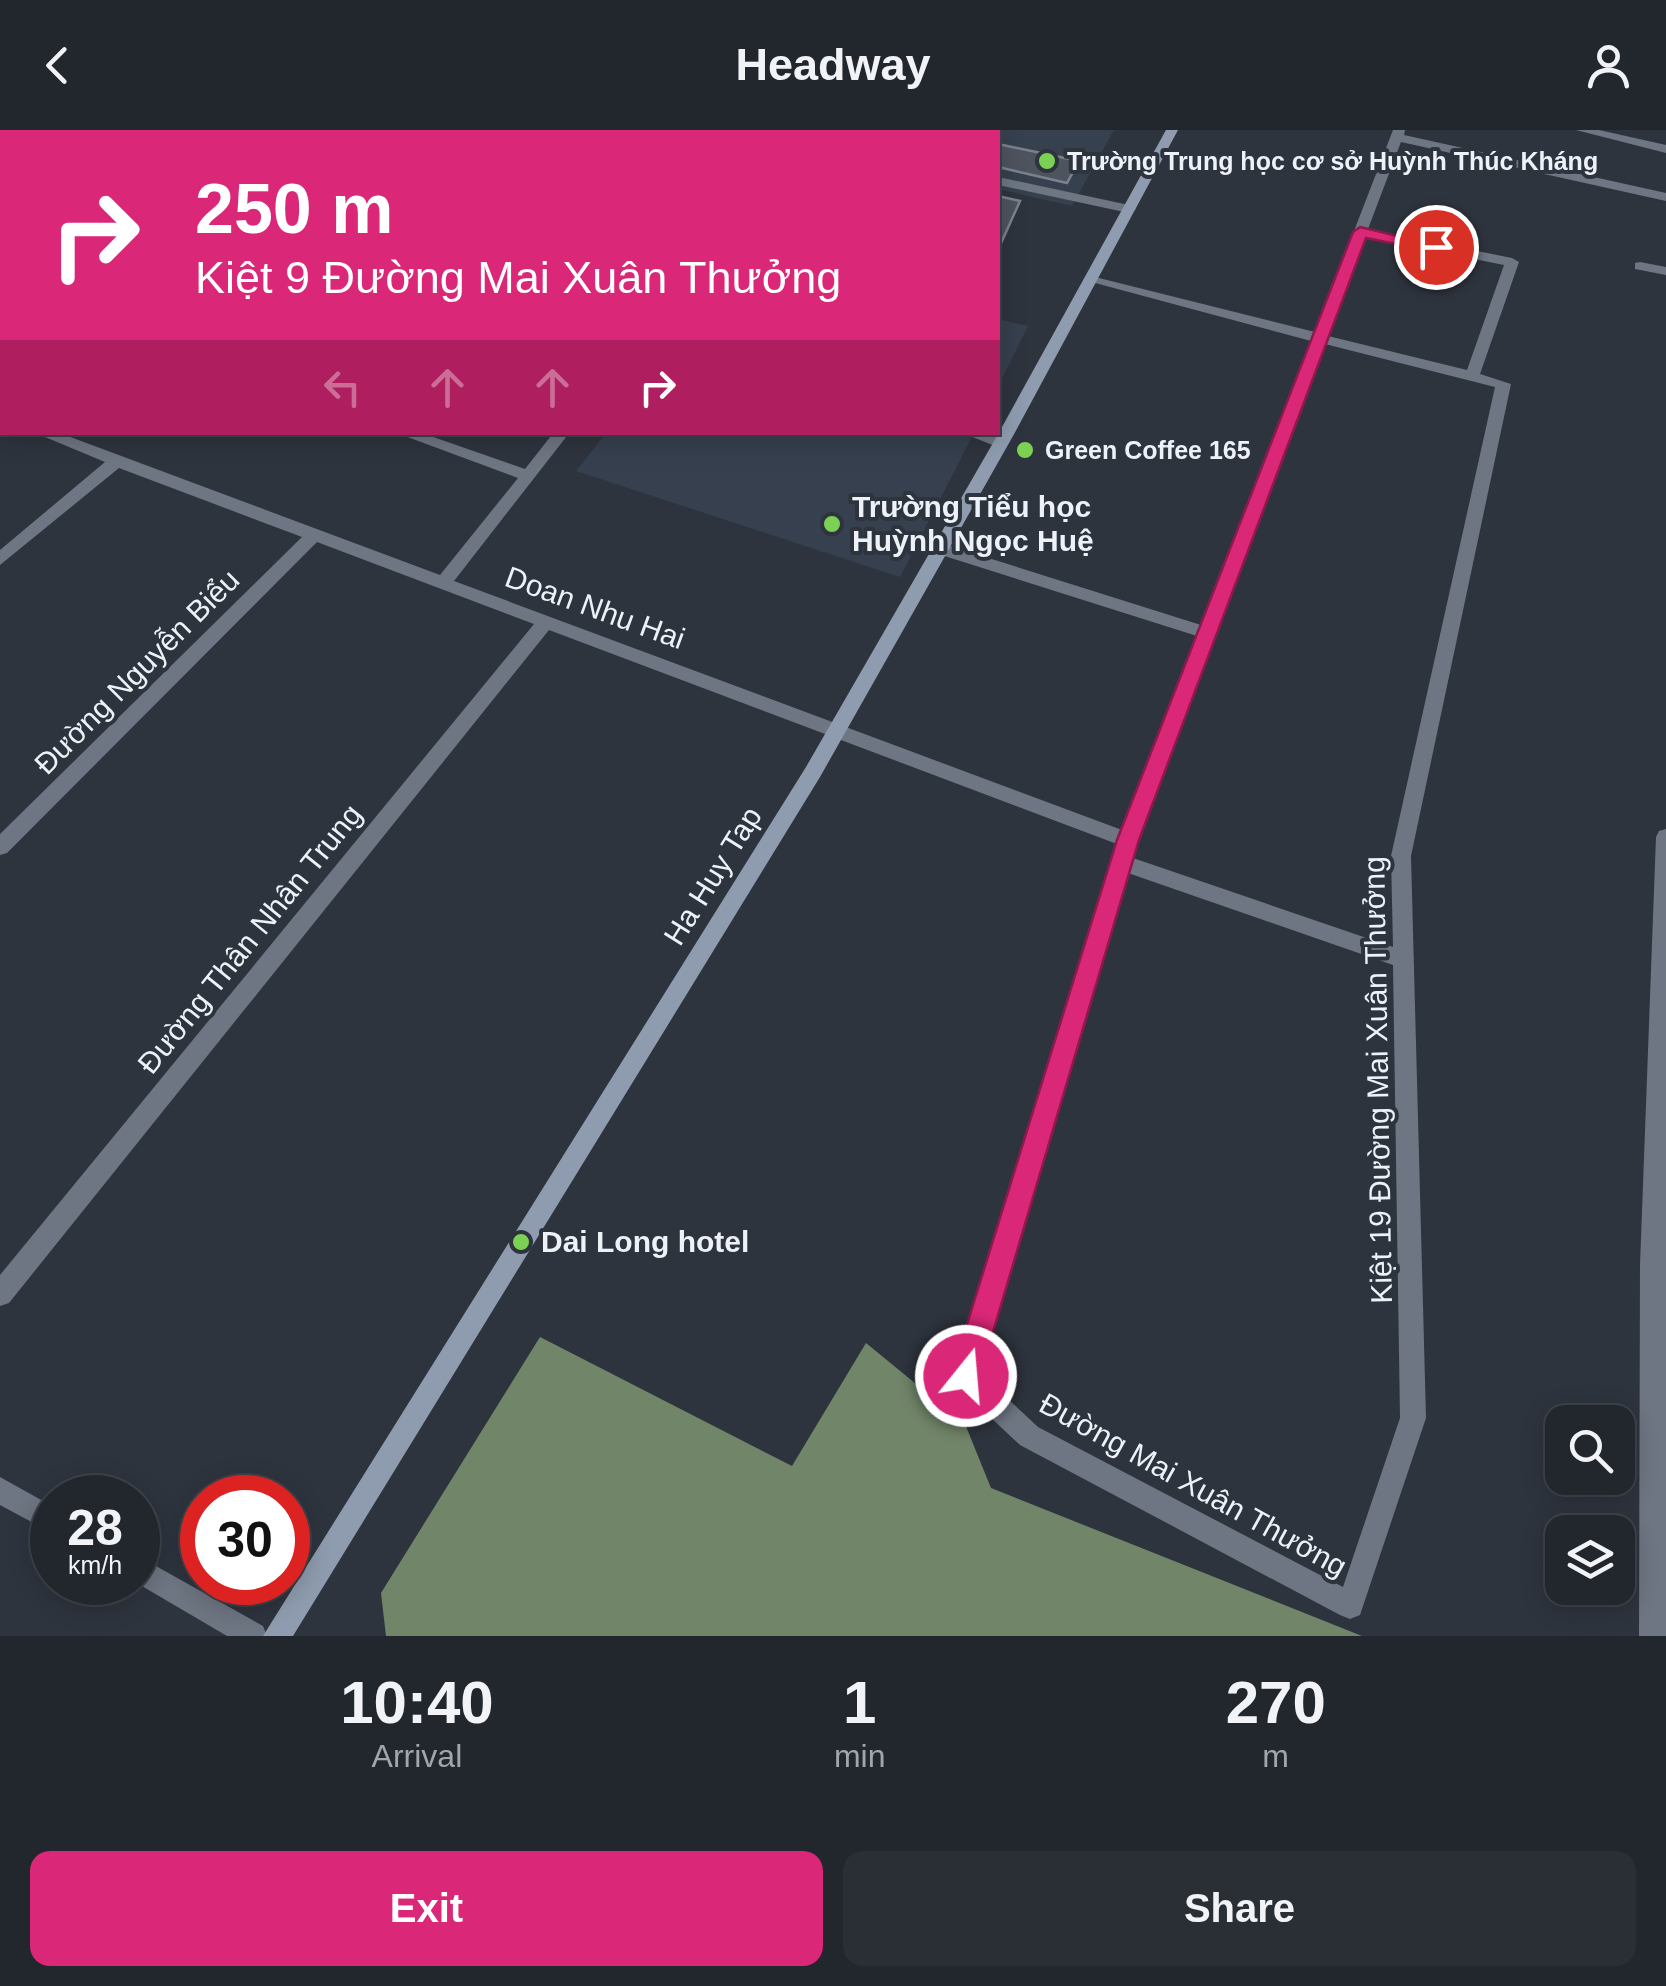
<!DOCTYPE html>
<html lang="en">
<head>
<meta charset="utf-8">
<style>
	body { margin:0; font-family:Helvetica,sans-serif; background:#2a2f36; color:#f1f3f6; height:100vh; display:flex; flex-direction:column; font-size:38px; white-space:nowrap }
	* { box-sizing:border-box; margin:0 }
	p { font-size:32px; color:#a2a5aa }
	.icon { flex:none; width:55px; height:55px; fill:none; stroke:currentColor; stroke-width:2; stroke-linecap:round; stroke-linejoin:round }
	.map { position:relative; height:1506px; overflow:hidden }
	.details { display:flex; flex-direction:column; background:#22272e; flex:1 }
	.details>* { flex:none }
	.banner { position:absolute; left:0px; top:0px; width:1000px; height:305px; box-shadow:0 5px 25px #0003,0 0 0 2px #3f444a; background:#db2777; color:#fff; overflow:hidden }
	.controls { position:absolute; left:1545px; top:1275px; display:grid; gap:20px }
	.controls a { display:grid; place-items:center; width:90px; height:90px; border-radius:20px; background:#22272e; box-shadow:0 5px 25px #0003,0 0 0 2px #3f444a; font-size:50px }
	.speed { position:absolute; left:30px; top:1345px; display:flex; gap:20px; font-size:50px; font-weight:700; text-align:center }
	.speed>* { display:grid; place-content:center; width:130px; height:130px; border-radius:50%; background:#22272e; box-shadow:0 5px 25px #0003,0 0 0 2px #3f444a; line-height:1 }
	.speed small { font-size:25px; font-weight:400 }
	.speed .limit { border:15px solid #d22; background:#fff; color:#111 }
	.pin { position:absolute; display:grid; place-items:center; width:85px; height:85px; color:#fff; margin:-42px; border:5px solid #fff; border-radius:50%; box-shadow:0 2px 10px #0007 }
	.me { position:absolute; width:110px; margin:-55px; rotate:17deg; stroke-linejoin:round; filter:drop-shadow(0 0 8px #0008) }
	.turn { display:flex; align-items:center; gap:35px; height:210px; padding:0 30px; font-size:45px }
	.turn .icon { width:130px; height:130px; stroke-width:2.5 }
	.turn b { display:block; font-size:70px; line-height:85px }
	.lanes { display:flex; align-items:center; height:95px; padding:0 30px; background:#0003; justify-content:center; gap:50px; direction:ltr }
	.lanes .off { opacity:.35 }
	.eta { display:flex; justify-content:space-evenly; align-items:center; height:170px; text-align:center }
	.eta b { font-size:60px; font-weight:800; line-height:70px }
	.cta { display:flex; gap:20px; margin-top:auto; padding:20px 30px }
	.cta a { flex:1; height:115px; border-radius:20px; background:#db2777; color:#fff; font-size:40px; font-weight:800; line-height:115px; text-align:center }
	.cta a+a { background:#2a2f36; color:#f1f3f6 }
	header { display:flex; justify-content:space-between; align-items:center; height:130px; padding:0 30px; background:#22272e; font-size:45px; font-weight:800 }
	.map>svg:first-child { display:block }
	.built { fill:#36404e }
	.water { fill:#718569 }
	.building { fill:#4d545e; stroke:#7b828e; stroke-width:2.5 }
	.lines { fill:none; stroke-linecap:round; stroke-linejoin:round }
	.lane { fill:#6e7683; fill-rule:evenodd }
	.street { fill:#6e7683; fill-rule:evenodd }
	.secondary { fill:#8f9caf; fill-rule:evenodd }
	.route { fill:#db2777; stroke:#8e194d; stroke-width:2.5 }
	.poi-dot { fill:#7cd154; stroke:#2e343e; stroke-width:4 }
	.labels { text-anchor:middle; stroke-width:8; stroke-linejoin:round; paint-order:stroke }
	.far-poi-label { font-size:25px; font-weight:bold; fill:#edf1f8; stroke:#2e343e; text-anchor:start }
	.poi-label { font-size:30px; font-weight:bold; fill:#edf1f8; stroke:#2e343e; text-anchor:start }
	.street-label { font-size:30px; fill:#edf1f8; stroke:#2e343e }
</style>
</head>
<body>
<header><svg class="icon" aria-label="back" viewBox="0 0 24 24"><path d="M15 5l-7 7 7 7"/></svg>Headway<svg class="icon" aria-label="person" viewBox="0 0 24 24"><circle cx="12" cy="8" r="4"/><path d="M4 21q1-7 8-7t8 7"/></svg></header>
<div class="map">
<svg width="1666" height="1506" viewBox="0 0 1666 1506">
	<rect width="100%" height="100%" fill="#2e343e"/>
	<!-- built -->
	<g class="built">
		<polygon points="774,0 1114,0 1072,76 998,59 998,2 772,2"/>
		<polygon points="998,189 1028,196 998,257"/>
		<polygon points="606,303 974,303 900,447 576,341"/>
	</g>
	<!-- water -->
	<polygon class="water" points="540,1207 792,1336 866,1213 965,1294 991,1358 1362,1506 386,1506 381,1463"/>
	<!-- building -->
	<g class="building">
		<polygon points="830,0 936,0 947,2 842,2"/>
		<polygon points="998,14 1079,31 1067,53 998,37"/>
		<polygon points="998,66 1020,71 998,120"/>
	</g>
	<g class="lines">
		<!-- lane -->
		<g class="lane">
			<rect x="501" y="0" width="12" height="2"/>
			<polygon points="998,47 1129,75 1136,79 1129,83 998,55"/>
			<polygon points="1640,132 1666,137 1666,145 1635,139 1635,133"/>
			<polygon points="960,302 985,302 1008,313 1000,318"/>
		</g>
		<!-- street -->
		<g class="street">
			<rect x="717" y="0" width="12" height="2"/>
			<path d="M 1393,0 L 1405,0 L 1404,5 L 1666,63 L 1666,71 L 1401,12 L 1368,99 L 1512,128 L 1519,132 L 1480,244 L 1511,254 L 1411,726 L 1426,1288 L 1360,1485 L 1350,1489 L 1340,1485 L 1020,1315 L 956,1255 L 953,1246 L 1117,714 L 549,500 L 9,1173 L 0,1176 L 0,1145 L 534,494 L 317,412 L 7,723 L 0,725 L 0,704 L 302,407 L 119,338 L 0,435 L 0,420 L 105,332 L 33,302 L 57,302 L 440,445 L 518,348 L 394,302 L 419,302 L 525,339 L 554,302 L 570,302 L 454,451 L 1122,700 L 1197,506 L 935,423 L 933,419 L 941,413 L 1201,495 L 1311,211 L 1084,150 L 1091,146 L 1315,202 ZM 1365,107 L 1504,135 L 1467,240 L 1328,206 ZM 1325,214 L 1495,257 L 1391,726 L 1393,817 L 1133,728 ZM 1128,743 L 1393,835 L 1400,1288 L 1343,1457 L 1038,1297 L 979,1242 Z"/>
			<polygon points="1576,0 1599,0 1666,15 1666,23"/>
			<polygon points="0,7 2,8 2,16 0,15"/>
			<polygon points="2,35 2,48 0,49 0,36"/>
			<rect x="0" y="55" width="2" height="8"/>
			<rect x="0" y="160" width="2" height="8"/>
			<polygon points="0,203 2,204 2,213 0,213"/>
			<polygon points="0,282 2,283 2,293 0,292"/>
			<polygon points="1666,699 1666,1506 1639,1506 1640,1135 1656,707 1659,701"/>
			<polygon points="0,1347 52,1376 52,1403 0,1375"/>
			<polygon points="138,1426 263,1496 267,1506 227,1506 135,1452"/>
		</g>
		<!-- secondary -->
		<polygon class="secondary" points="1166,0 1178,0 1013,306 820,647 293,1506 263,1506 806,637 997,306"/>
	</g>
	<!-- route -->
	<polygon class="route" points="1360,97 1444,117 1436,122 1366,108 1139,710 980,1246 976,1256 966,1260 955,1256 951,1246 1117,710 1353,102"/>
	<!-- markers -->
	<g class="poi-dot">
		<circle cx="1047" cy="31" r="10"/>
		<circle cx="1025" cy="320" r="10"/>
		<circle cx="832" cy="394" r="10"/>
		<circle cx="521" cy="1112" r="10"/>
	</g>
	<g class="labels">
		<!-- far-poi labels -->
		<g class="far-poi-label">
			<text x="1067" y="40">Trường Trung học cơ sở Huỳnh Thúc Kháng</text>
			<text x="1045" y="329">Green Coffee 165</text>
		</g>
		<!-- poi labels -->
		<g class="poi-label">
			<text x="852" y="387">Trường Tiểu học<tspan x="852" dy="34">Huỳnh Ngọc Huệ</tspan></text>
			<text x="541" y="1122">Dai Long hotel</text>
		</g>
		<!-- street labels -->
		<g class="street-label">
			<text transform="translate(595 478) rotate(20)" y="10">Doan Nhu Hai</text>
			<text transform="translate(137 542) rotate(-45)" y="10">Đường Nguyễn Biểu</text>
			<text transform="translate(713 746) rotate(-58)" y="10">Ha Huy Tap</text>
			<text transform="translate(250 809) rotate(-51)" y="10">Đường Thân Nhân Trung</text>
			<text transform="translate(1378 950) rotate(-91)" y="10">Kiệt 19 Đường Mai Xuân Thưởng</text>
			<text transform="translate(1193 1355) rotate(29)" y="10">Đường Mai Xuân Thưởng</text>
		</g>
	</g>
</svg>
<div class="controls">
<a><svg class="icon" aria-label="search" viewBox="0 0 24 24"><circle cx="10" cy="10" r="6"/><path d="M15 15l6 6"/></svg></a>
<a><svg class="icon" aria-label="layers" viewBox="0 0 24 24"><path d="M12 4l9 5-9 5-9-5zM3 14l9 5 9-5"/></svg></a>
</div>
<div class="speed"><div>28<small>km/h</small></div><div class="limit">30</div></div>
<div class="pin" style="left:1436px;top:117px;background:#d93025"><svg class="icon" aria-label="arrive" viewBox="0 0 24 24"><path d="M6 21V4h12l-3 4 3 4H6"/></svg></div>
<svg class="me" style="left:966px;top:1246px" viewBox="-20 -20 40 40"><circle r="17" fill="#db2777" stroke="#fff" stroke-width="3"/><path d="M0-11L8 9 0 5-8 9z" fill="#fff"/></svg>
<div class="banner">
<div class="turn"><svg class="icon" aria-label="right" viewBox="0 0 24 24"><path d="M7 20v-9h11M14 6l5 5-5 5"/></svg><div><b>250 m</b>Kiệt 9 Đường Mai Xuân Thưởng</div></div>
<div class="lanes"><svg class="icon off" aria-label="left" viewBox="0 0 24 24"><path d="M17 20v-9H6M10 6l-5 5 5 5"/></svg><svg class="icon off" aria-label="ahead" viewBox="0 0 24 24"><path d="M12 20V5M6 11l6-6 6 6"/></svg><svg class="icon off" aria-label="ahead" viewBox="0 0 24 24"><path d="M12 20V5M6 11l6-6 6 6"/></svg><svg class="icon" aria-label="right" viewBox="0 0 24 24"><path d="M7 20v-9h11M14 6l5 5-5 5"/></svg></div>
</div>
</div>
<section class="details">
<div class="eta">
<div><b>10:40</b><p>Arrival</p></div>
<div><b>1</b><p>min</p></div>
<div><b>270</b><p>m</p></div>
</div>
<div class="cta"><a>Exit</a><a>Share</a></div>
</section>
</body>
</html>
